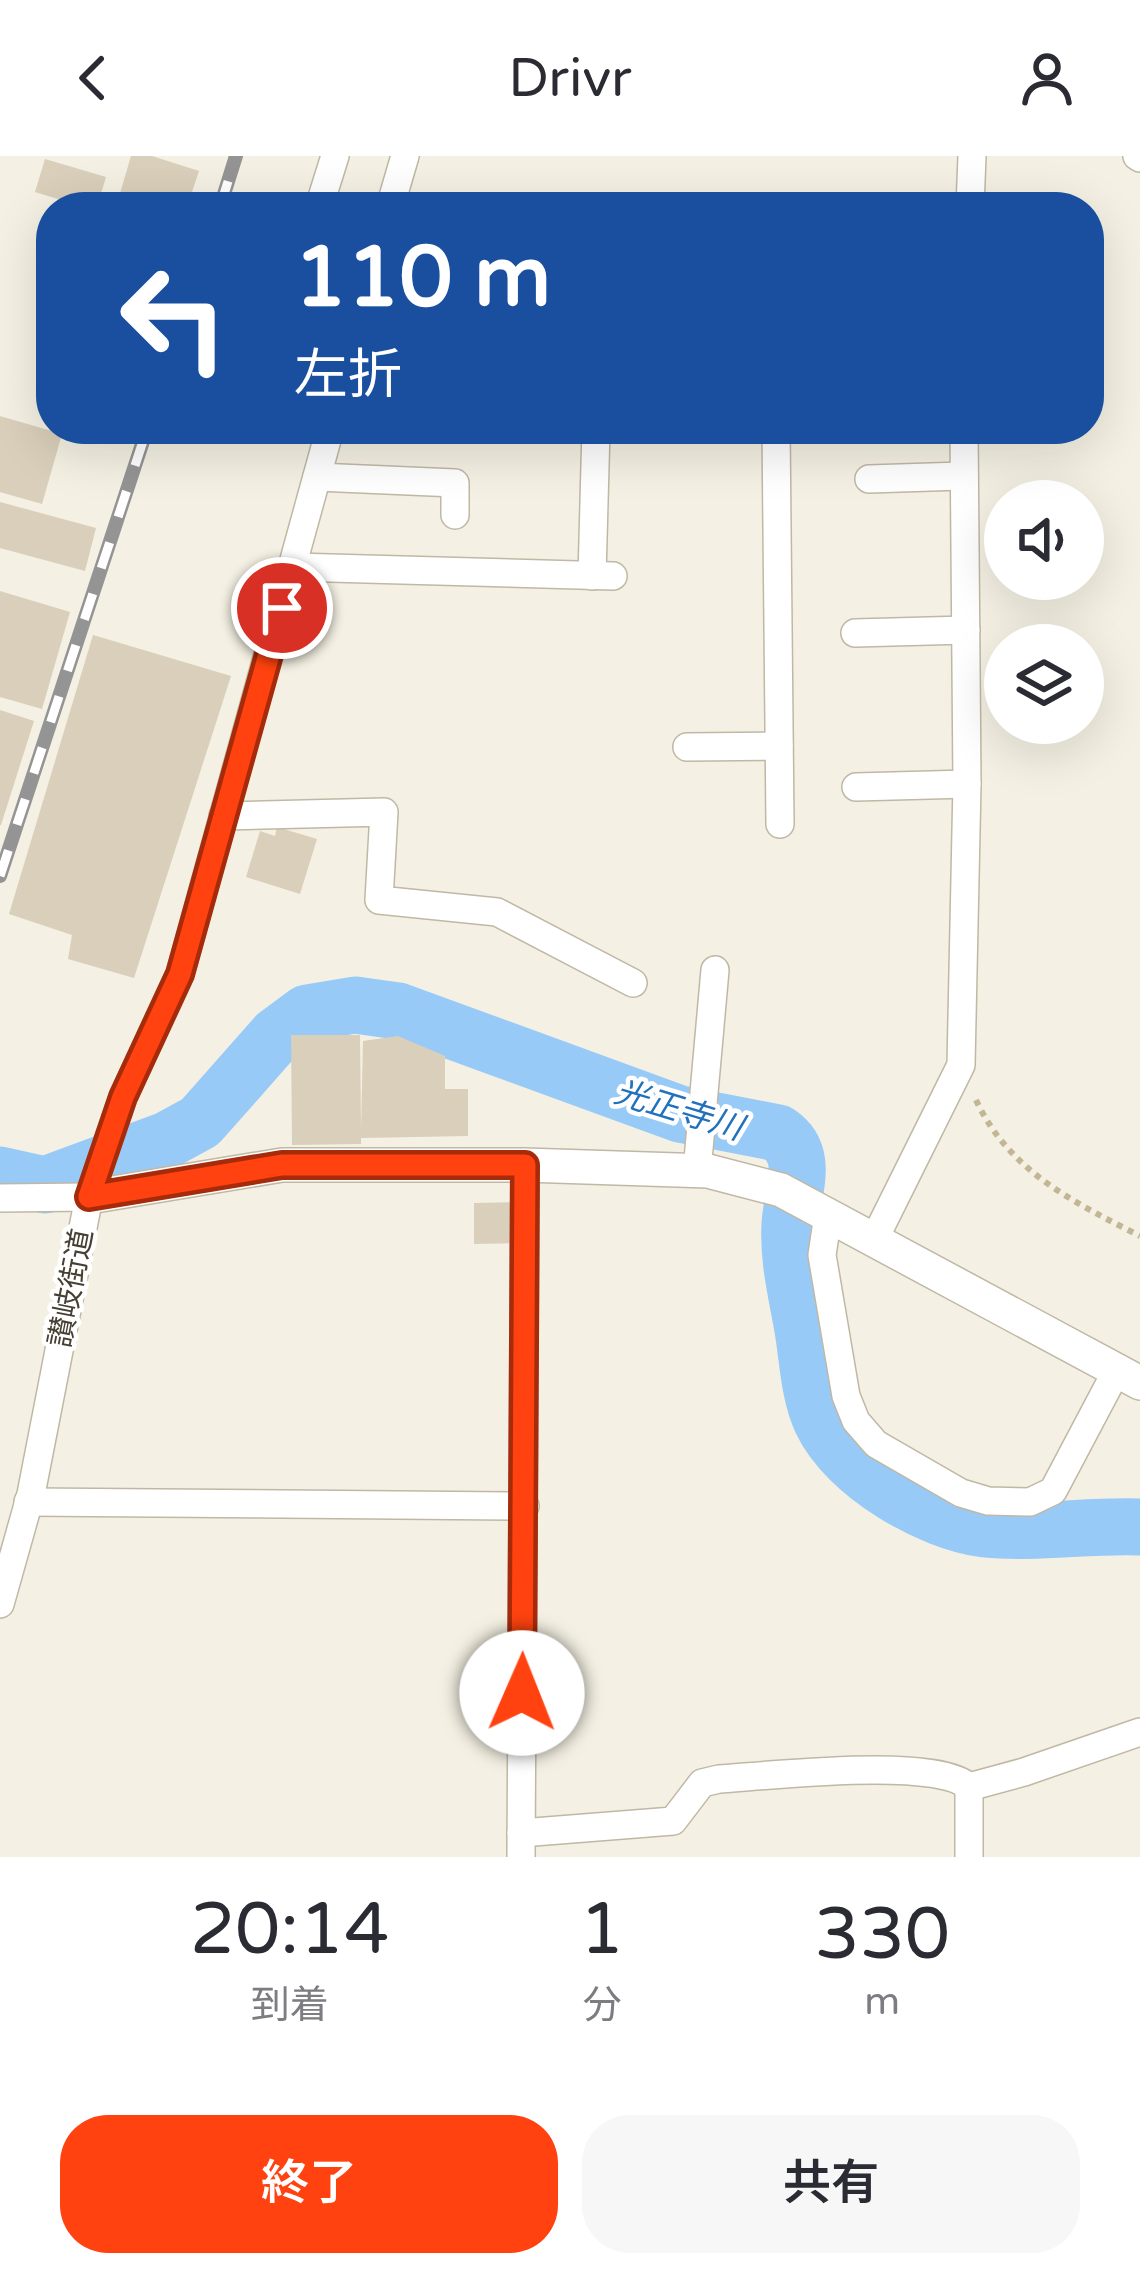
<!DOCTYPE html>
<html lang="ja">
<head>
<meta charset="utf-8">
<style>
	body { margin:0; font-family:"Varela Round","Noto Sans JP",sans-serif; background:#f7f7f7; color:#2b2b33; height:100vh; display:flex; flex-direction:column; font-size:45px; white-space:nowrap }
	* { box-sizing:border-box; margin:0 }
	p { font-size:39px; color:#7c7c81 }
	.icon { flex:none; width:66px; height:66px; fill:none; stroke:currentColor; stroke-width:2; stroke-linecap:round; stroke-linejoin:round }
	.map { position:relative; height:1701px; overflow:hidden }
	.details { display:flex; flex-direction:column; background:#fff; flex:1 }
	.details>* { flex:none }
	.banner { position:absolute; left:36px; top:36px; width:1068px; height:252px; border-radius:48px; box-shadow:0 12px 48px #0002; background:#1a4fa0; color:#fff; overflow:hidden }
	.buttons { position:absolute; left:984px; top:324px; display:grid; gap:24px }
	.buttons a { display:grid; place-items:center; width:120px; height:120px; border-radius:50%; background:#fff; box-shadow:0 12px 48px #0002; font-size:60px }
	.pin { position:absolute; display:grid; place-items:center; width:102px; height:102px; color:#fff; margin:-51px; border:6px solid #fff; border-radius:50%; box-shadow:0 3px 12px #0007 }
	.me { position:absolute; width:132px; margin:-66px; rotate:1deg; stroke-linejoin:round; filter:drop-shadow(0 0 9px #0008) }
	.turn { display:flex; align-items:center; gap:42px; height:252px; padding:0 60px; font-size:54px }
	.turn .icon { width:156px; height:156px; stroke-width:2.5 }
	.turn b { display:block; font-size:84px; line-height:102px }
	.eta { display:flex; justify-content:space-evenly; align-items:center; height:204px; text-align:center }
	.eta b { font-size:72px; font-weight:600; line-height:84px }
	.cta { display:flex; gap:24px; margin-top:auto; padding:24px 60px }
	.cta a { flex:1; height:138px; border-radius:48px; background:#ff420f; color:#fff; font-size:48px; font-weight:600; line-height:138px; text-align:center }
	.cta a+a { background:#f7f7f7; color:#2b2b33 }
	header { display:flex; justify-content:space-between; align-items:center; height:156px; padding:0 60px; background:#fff; font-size:54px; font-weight:600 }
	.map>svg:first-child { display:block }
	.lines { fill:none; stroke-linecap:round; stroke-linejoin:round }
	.river { stroke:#98caf7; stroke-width:57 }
	.building { fill:#d9cfba }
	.minor-casing { stroke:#c0b8a5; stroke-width:30 }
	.tertiary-casing { stroke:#c0b8a5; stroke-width:36 }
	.path { stroke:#c3b695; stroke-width:6; stroke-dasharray:6 6; stroke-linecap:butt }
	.minor { stroke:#fff; stroke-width:27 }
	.tertiary { stroke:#fff; stroke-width:33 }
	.rail-casing { stroke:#949494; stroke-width:14 }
	.rail { stroke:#fff; stroke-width:9; stroke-dasharray:27; stroke-linecap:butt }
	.route-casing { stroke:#a62b0a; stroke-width:30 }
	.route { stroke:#ff420f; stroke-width:21 }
	.labels { text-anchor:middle; stroke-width:9; stroke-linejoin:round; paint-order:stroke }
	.street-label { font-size:30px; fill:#464033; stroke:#fff }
	.water-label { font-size:33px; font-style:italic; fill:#2271bc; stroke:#fff }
</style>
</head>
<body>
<header><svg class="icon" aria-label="back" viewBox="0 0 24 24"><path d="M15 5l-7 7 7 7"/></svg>Drivr<svg class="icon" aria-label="person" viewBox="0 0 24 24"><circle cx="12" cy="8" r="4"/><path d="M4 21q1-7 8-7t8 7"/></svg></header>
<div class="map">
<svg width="1140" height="1701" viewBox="0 0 1140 1701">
	<rect width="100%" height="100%" fill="#f4f0e3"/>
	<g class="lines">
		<!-- river -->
		<path class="river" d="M 0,1019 L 45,1029 L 167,984 L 200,966 L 276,880 L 307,857 L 355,849 L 398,855 L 680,958 L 778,977 C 811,999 792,1035 790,1068 C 788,1102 796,1135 802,1168 C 808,1200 808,1236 822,1266 C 847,1318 929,1366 985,1373 C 1035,1378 1089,1369 1140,1371"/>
	</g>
	<!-- building -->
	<g class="building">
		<polygon points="131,0 152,0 199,15 187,51 116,51"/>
		<polygon points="45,3 106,21 97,51 84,51 35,36"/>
		<polygon points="0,260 62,278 42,348 0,336"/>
		<polygon points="0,346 96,372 85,415 0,392"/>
		<polygon points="0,435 70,456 42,553 0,541"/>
		<polygon points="93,479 231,520 134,822 68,803 72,779 9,758"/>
		<polygon points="0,554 34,565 1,669 0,669"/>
		<polygon points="277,671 317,683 300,738 246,721 260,675 275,680"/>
		<polygon points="291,879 360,879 361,975 363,885 398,880 445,900 445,933 468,933 468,980 361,982 361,988 292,989"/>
		<polygon points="520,1046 521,1087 474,1088 474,1047"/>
	</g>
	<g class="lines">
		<!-- minor casing -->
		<g class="minor-casing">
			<g id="minor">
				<polyline points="1137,0 1140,2"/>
				<polyline points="319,51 335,0"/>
				<polyline points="390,51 405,0"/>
				<polyline points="970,51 972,0"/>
				<polyline points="776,273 780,668"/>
				<polyline points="317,321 455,327 455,359"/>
				<polyline points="869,323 962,320"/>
				<polyline points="294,411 613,420"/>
				<polyline points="592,420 596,273"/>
				<polyline points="855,477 966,474"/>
				<polyline points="687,591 779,590"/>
				<polyline points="856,631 967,628"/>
				<polyline points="223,660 384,656 379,744 497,756 633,827"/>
				<polyline points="697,1015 715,814"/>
				<polyline points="0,1042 89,1041"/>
				<polyline points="828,1059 822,1099 846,1240 856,1265 876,1288 961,1337 988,1345 1030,1346 1053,1335 1118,1212"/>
				<polyline points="875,1082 961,909 967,628 964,273"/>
				<polyline points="28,1346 525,1350"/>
				<polyline points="0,1448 31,1338 89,1041 123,941 180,818 330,273"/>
				<polyline points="969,1631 1024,1616 1140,1576"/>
				<path d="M 521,1677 L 673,1665 L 702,1627 L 719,1623 C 768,1620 937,1600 969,1631 L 969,1701"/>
				<polyline points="521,1701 525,1009"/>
			</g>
		</g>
		<!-- tertiary casing -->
		<g class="tertiary-casing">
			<polyline id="tertiary" points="89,1041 282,1009 525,1009 708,1015 781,1034 1140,1227"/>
		</g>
		<!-- path -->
		<path class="path" d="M 976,944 C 1009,1015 1073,1046 1140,1080"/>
		<!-- minor -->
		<use href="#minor" class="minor"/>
		<!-- tertiary -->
		<use href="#tertiary" class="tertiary"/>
		<!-- rail casing -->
		<g class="rail-casing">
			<g id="rail">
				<polyline points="220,51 236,0"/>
				<polyline points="0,720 147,273"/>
			</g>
		</g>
		<!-- rail -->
		<use href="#rail" class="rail"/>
	</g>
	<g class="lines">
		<!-- route casing -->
		<g class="route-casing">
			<polyline id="route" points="282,452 180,818 123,941 89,1041 282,1009 525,1009 522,1537"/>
		</g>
		<!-- route -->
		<use href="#route" class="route"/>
	</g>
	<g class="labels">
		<!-- street labels -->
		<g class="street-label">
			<text transform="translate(71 1132) rotate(-79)" y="10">讃岐街道</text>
		</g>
		<!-- water labels -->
		<g class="water-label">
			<text transform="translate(679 953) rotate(17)" y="12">光正寺川</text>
		</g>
	</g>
</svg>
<div class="buttons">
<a><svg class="icon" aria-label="sound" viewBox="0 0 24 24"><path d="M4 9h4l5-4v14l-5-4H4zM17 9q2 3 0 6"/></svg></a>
<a><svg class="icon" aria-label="layers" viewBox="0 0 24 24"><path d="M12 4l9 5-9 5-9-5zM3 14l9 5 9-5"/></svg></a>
</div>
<div class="pin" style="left:282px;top:452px;background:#d93025"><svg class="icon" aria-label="arrive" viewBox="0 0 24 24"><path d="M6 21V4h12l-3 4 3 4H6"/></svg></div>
<svg class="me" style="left:522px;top:1537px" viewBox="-20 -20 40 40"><circle r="19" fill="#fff"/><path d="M0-13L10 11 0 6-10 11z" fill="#ff420f"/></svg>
<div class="banner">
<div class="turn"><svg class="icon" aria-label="left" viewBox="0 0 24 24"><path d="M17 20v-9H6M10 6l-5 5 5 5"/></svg><div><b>110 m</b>左折</div></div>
</div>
</div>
<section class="details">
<div class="eta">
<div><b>20:14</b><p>到着</p></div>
<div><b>1</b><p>分</p></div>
<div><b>330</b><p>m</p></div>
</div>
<div class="cta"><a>終了</a><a>共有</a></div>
</section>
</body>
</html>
